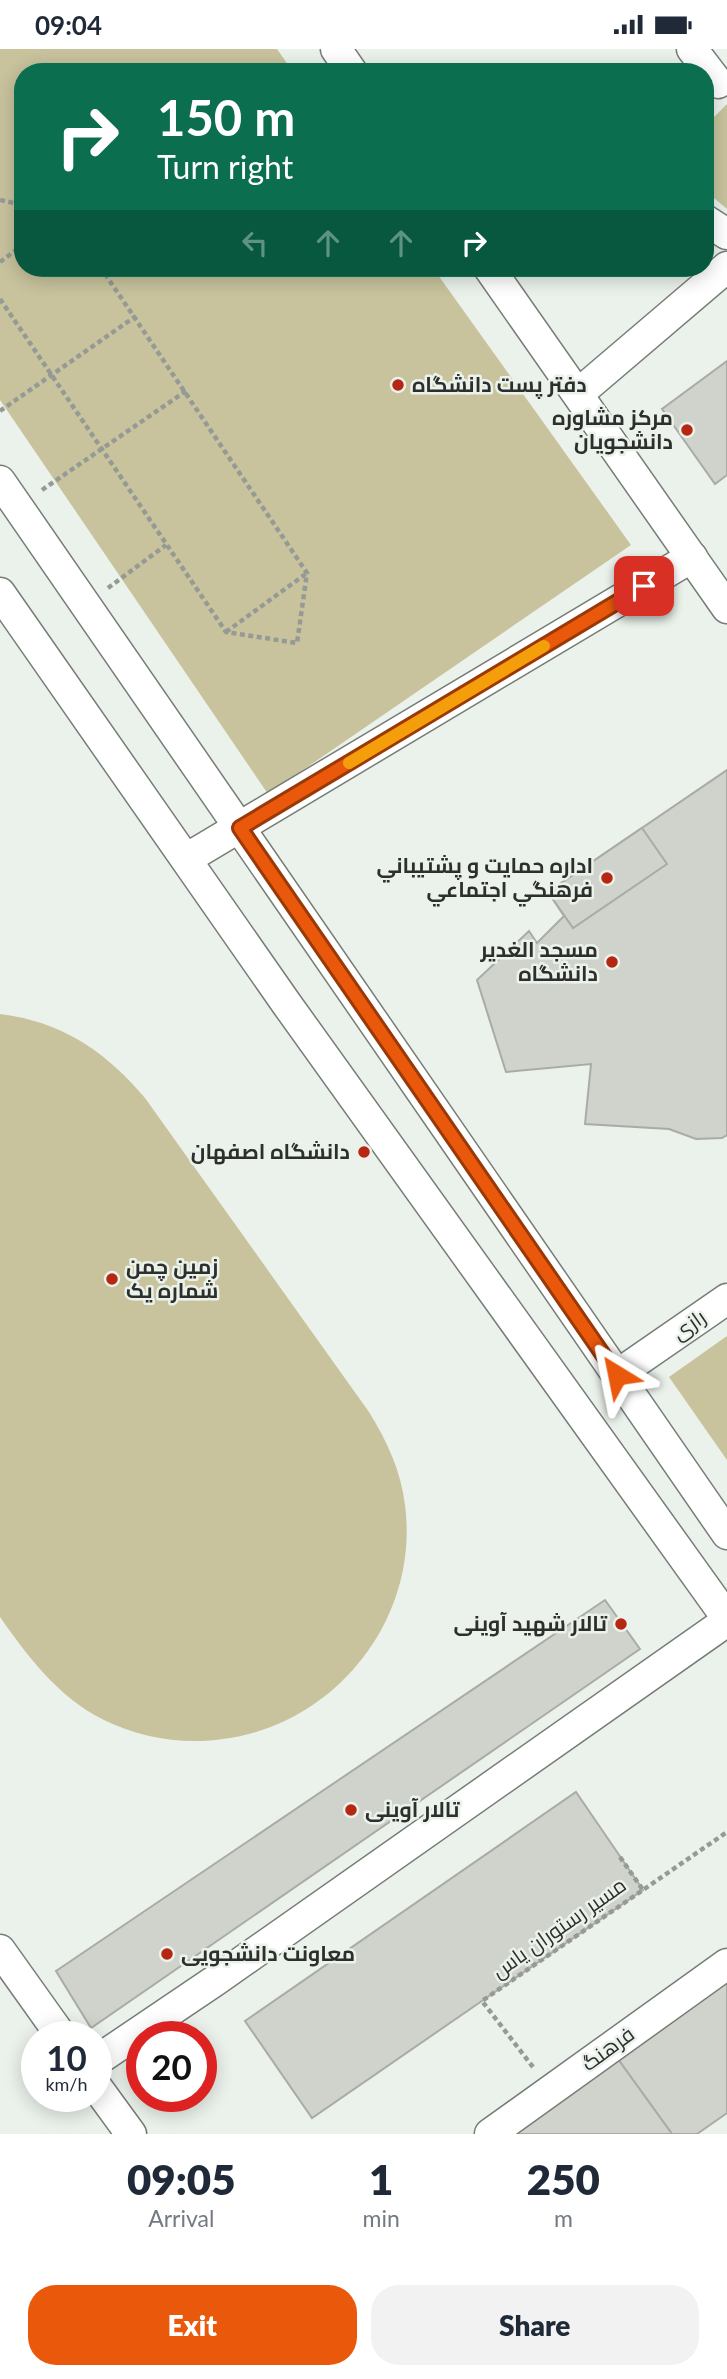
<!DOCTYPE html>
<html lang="en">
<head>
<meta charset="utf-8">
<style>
	body { margin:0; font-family:Lato,Cairo,sans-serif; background:#f2f2f3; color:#1f2937; height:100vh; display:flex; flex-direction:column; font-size:26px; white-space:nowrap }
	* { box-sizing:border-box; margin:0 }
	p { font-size:23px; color:#747a83 }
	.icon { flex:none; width:38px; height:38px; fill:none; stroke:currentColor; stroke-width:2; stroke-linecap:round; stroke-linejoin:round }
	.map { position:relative; height:2085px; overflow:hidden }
	.drawer { display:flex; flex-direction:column; background:#fff; flex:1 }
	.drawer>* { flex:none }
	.hud { position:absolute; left:14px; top:14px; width:700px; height:214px; border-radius:28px; box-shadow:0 4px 18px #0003; background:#0b6e4f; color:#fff; overflow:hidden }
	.speed { position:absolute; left:21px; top:1972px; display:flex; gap:14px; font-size:35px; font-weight:700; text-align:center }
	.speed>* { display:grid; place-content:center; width:91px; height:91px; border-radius:50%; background:#fff; box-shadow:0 4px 18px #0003; line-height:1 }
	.speed small { font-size:18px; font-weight:400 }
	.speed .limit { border:10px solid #d22; background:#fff; color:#111 }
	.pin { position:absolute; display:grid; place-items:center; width:60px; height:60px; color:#fff; margin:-30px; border-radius:14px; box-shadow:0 4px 10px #0006 }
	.me { position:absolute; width:77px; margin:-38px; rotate:325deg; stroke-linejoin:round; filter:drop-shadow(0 0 5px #0008) }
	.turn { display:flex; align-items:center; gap:24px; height:147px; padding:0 28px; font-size:32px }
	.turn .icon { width:91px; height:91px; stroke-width:2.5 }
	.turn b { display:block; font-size:49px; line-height:60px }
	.lanes { display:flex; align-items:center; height:66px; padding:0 28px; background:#0003; justify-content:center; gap:35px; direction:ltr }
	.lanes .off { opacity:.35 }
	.eta { display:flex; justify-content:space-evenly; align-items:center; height:119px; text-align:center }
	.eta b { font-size:42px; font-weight:800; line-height:49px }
	.action { display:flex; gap:14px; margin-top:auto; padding:14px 28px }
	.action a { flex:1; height:80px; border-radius:28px; background:#ea580c; color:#fff; font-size:28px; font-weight:800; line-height:80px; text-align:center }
	.action a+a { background:#f2f2f3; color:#1f2937 }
	.status { display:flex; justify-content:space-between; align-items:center; height:49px; padding:0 35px; background:#fff; direction:ltr }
	.status svg { height:19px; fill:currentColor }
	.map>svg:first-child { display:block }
	.green { fill:#c8c39d }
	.building { fill:#d0d3cb; stroke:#a9aca4; stroke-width:2 }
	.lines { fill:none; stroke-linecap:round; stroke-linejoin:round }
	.minor-casing { stroke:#767d77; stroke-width:33 }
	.path { stroke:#959a95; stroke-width:4.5; stroke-dasharray:5 3.5; stroke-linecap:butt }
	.minor { stroke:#fff; stroke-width:30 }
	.route-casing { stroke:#983908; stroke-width:18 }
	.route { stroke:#ea580c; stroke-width:12 }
	.slow { stroke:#f59e0b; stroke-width:12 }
	.poi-dot { fill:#b52713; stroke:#ebf2eb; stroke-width:2.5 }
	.labels { text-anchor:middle; stroke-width:5; stroke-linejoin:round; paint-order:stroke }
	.poi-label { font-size:21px; font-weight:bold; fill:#2d2f2d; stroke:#ebf2eb; text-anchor:end }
	.street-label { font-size:21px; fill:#2d2f2d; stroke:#ebf2eb }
</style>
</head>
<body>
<div class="status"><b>09:04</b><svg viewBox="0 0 49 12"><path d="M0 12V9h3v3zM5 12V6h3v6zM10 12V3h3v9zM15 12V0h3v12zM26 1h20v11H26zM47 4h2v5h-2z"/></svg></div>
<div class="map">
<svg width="727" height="2085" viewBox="0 0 727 2085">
	<rect width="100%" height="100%" fill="#ebf2eb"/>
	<!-- green -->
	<g class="green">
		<polygon points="0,0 277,0 293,23 23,23 23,219 433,219 631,496 268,745 0,351"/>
		<polygon points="727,55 727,160 714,149 705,134 705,81 713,69"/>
		<path d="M 0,965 C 63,973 105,1002 145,1049 L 369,1363 C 387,1392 401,1422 405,1456 C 420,1570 335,1676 223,1690 C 184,1696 140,1689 104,1671 C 58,1648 29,1609 0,1568 Z"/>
		<polygon points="727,1287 727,1411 669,1328"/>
	</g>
	<!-- building -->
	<g class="building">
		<polygon points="727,312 727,426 715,435 662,360"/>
		<polygon points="727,721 727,1086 722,1089 696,1090 669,1080 585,1075 591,1015 506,1023 477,931 529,882 537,894 564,867 548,843"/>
		<polygon points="642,779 667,815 573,879 548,843"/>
		<polygon points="605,1551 640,1600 91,1979 56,1922"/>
		<polygon points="576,1743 643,1841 312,2069 245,1972"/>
		<polygon points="727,1915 727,2064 697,2085 672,2085 610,1999"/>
		<polygon points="610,1999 672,2085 490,2085"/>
	</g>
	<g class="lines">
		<!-- minor casing -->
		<g class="minor-casing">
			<g id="minor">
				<polyline points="336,0 352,23"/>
				<polyline points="692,0 718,34"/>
				<polyline points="705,171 727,185"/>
				<polyline points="489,219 727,559"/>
				<polyline points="578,345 727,218"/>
				<polyline points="0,432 727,1485"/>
				<polyline points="0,544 286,954 727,1569"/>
				<polyline points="186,810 692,508"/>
				<polyline points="617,1326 727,1250"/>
				<polyline points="0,1901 62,1988"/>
				<polyline points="96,2012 216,1931 727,1572"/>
				<polyline points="96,2037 131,2085"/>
				<polyline points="490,2085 727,1915"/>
			</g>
		</g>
		<!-- path -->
		<g class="path">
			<polyline points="0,151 23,156"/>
			<polyline points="0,213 23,196"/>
			<polyline points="0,250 226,583 297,594 307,524 101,219"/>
			<polyline points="0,362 136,267"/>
			<polyline points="42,441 186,342"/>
			<polyline points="108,539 166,496"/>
			<polyline points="226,583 307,524"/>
			<polyline points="620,1808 643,1841"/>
			<polyline points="533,2018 482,1952 727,1783"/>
		</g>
		<!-- minor -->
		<use href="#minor" class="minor"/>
	</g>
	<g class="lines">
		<!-- route casing -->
		<g class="route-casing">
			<polyline id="route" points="617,1326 240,779 644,537"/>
		</g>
		<!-- route -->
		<use href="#route" class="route"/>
		<!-- slow -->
		<polyline class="slow" points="349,714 544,597"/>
	</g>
	<!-- markers -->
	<g class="poi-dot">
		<circle cx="398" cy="336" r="7"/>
		<circle cx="687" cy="381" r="7"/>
		<circle cx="607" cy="829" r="7"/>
		<circle cx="612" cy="913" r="7"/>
		<circle cx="364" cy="1103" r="7"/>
		<circle cx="112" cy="1230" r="7"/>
		<circle cx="621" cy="1575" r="7"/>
		<circle cx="351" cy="1761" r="7"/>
		<circle cx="167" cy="1905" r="7"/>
	</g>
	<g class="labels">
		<!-- poi labels -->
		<g class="poi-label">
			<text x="412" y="343" text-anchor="start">دفتر پست دانشگاه</text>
			<text x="673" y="376">مرکز مشاوره<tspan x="673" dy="24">دانشجویان</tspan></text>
			<text x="593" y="824">اداره حمايت و پشتيباني<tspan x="593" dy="24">فرهنگي اجتماعي</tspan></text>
			<text x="598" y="908">مسجد الغدیر<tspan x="598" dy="24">دانشگاه</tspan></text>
			<text x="350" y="1110">دانشگاه اصفهان</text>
			<text x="126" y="1225" text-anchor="start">زمین چمن<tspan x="126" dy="24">شماره یک</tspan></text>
			<text x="607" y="1582">تالار شهید آوینی</text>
			<text x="365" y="1768" text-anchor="start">تالار آوینی</text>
			<text x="181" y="1912" text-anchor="start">معاونت دانشجویی</text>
		</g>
		<!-- street labels -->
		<g class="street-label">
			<text transform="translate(689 1276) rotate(-35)" y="7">رازی</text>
			<text transform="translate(559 1879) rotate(-35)" y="7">مسیر رستوران یاس</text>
			<text transform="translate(608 2000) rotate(-36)" y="7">فرهنگ</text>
		</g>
	</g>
</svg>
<div class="speed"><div>10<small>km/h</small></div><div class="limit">20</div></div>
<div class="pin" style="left:644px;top:537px;background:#d93025"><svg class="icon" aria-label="arrive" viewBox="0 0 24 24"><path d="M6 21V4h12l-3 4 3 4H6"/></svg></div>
<svg class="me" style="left:617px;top:1326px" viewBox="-20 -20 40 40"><path d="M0-17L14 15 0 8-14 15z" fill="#ea580c" stroke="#fff" stroke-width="4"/></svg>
<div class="hud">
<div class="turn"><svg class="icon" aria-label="right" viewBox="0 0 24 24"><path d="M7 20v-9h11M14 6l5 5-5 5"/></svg><div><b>150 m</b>Turn right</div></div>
<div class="lanes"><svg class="icon off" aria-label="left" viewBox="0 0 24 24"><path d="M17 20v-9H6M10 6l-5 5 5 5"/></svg><svg class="icon off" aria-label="ahead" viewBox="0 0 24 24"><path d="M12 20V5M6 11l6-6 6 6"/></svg><svg class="icon off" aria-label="ahead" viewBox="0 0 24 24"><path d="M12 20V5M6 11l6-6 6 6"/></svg><svg class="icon" aria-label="right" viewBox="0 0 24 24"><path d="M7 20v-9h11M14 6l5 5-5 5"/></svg></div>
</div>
</div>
<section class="drawer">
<div class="eta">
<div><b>09:05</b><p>Arrival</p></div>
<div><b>1</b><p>min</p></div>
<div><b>250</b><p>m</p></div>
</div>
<div class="action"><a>Exit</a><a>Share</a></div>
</section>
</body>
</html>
